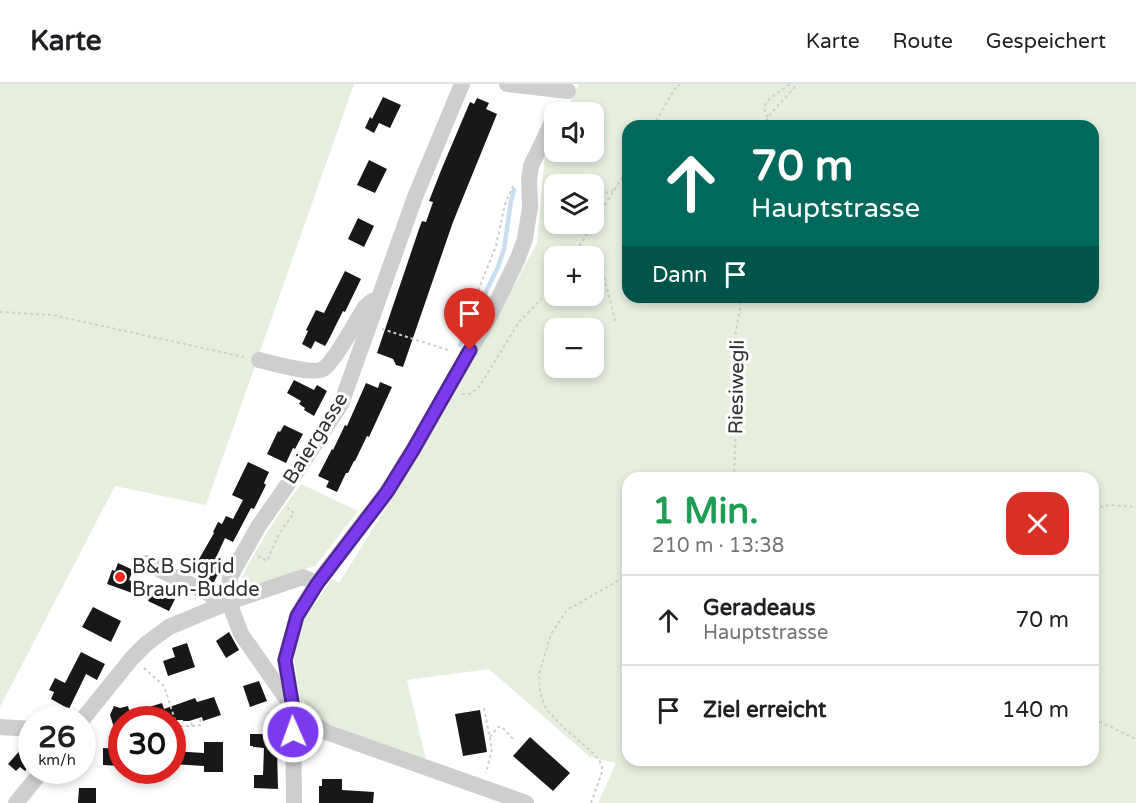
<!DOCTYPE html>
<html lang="de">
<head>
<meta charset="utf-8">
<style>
	body { margin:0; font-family:"Varela Round",sans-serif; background:#f2f2f2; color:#202124; height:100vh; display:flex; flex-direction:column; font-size:22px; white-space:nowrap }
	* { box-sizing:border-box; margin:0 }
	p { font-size:20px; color:#757577 }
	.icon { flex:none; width:33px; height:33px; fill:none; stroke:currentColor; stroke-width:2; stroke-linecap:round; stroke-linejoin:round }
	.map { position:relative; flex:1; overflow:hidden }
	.panel { position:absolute; left:622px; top:388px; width:477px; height:294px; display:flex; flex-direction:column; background:#fff; border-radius:18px; box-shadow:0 3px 9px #0003 }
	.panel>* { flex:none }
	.guide { position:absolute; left:622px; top:36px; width:477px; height:183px; border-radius:18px; box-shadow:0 3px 9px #0003; background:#00695c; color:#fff; overflow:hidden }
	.fabs { position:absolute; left:544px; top:18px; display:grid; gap:12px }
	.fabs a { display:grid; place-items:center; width:60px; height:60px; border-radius:12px; background:#fff; box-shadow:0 3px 9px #0003; font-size:30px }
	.speed { position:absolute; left:18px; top:622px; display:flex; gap:12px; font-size:30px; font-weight:700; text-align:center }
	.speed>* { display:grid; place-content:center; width:78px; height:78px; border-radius:50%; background:#fff; box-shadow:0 3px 9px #0003; line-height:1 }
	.speed small { font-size:15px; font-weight:400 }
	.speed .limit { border:9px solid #d22; background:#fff; color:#111 }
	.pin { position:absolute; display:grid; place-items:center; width:51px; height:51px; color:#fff; margin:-62px -26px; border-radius:50% 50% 50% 0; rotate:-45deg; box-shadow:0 0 6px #0007 }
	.pin .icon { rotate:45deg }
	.me { position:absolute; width:66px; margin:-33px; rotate:358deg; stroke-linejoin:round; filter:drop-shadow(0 0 4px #0008) }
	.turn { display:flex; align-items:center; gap:21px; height:126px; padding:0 30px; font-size:27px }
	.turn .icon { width:78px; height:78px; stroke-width:2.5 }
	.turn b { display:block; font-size:42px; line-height:51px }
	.then { display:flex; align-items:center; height:57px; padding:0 30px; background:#0003; gap:12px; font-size:22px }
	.round { display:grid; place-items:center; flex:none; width:63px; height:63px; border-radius:18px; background:#f2f2f2 }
	.overview { display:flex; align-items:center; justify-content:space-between; height:102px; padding:0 30px }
	h1 { font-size:36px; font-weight:700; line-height:45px; color:#1e9e55 }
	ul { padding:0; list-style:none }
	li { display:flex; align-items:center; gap:18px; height:90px; padding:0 30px; border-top:2px solid #e0e0e0 }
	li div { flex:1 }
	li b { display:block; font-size:22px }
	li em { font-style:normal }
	header { display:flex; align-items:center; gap:36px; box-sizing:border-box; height:84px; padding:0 30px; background:#fff; border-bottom:2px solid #e0e0e0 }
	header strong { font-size:28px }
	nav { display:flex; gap:33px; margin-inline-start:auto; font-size:21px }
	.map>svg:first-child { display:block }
	.green { fill:#e6efde; fill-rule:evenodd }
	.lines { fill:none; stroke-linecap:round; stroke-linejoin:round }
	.stream { stroke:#c9def0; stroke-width:4.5 }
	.building { fill:#181818 }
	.path { stroke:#cecece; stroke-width:2; stroke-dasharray:3 3; stroke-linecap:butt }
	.minor { stroke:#cecece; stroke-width:16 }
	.route-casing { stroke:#51269a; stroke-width:15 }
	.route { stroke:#7c3aed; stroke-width:10 }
	.poi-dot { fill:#f72624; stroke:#fff; stroke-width:2 }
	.labels { text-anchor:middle; stroke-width:6; stroke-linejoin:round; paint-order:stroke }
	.street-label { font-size:20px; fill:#313131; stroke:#fff }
	.poi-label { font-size:20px; fill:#313131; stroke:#fff; text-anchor:start }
</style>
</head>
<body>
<header>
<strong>Karte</strong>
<nav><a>Karte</a><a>Route</a><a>Gespeichert</a></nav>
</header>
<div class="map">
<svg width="1136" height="719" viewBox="0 0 1136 719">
	<rect width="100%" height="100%" fill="#fff"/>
	<!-- green -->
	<g class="green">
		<polygon points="0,0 354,0 206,421 115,402 0,623"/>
		<path d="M 579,0 L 1136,0 L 1136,719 L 598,719 L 616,679 L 590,673 L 489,585 L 407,596 L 426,676 L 328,640 L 300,614 L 294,574 L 304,535 L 332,495 L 339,499 L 416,376 L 460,301 L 537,159 L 545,70 L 555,50 L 555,68 L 594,68 L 594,28 L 565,28 ZM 628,42 L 1094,42 L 1094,213 L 628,213 ZM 555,100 L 594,100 L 594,140 L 555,140 ZM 555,172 L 594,172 L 594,212 L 555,212 ZM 555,244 L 594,244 L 594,284 L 555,284 ZM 628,394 L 1094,394 L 1094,676 L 628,676 Z"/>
		<path d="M 301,400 L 358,427 L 315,482 L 250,502 L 242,493 C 259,459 279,429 301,400 Z"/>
	</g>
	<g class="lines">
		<!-- stream -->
		<polyline class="stream" points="460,261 498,183 504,165 511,117 514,106"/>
	</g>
	<!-- building -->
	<g class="building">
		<polygon points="383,13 401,21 390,44 379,39 374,49 365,44 370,33 372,35"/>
		<polygon points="477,14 489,19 486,25 497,30 453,138 403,283 396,281 393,275 377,269 419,145 422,137 426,138 433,118 429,117 442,84 470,18 474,20"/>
		<polygon points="369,76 387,85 375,109 357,101"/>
		<polygon points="358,134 374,142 364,163 348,155"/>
		<polygon points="345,187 361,195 345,228 343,227 328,257 325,262 315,257 311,265 302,260 308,247 306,246 316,226 324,229"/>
		<polygon points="294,296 314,306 317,301 327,307 314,332 304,326 305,324 299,320 301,317 287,309"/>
		<polygon points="380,298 392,303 369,353 367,352 355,377 354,377 348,389 346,389 337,408 326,403 329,397 318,392 332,365 333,366 345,341 347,342 366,299 378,304"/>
		<polygon points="284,341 303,350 295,365 293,364 286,379 267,370 278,347 280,348"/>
		<polygon points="248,378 269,388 264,399 266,401 254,425 251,424 233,458 225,454 214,478 222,482 213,500 191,489 214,449 213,448 218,438 222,440 226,432 233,435 243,416 232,411"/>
		<polygon points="118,479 133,486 129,496 153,508 157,498 168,504 169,502 179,507 169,527 148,517 149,515 107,500 112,486 115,487"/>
		<polygon points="93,523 121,537 111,558 82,543"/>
		<polygon points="229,548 239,566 226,574 216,557"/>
		<polygon points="187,559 195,583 168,592 163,577 175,573 172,564"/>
		<polygon points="81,568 105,580 97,596 86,590 69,625 51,615 54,608 49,606 55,594 65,599"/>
		<polygon points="259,597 267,617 250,623 243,602"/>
		<polygon points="214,613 221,631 203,637 202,633 189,637 183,637 183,636 122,636 122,659 119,659 110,631 114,622 120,624 128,622 130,629 162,619 164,625 195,614 197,618"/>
		<polygon points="480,626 487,668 463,672 455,630"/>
		<polygon points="250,650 279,650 278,664 277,664 278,705 254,704 254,691 263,691 264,664 253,663 253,662 250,662"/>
		<polygon points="530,653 570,689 553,707 513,672"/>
		<polygon points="30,655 32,655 32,679 25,687 20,683 16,687 8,680"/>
		<polygon points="204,658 223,658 223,688 204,688 204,682 172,680 172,667 204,669"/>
		<polygon points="103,664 122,665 122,682 103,681"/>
		<polygon points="322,695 342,695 342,706 374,708 373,719 319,719 319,702 322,702"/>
		<polygon points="79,704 96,704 96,719 78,719"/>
	</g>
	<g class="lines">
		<!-- path -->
		<g class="path">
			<path d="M 768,33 C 756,18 780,8 790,0"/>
			<polyline points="653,42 674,6 680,0"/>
			<path d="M 763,42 C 771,26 786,15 797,0"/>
			<polyline points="594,113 614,106"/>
			<polyline points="545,130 555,135"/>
			<polyline points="580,163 599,174 616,239"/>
			<polyline points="573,172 628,84"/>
			<polyline points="0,228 52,231 244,273"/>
			<polyline points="382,245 451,267"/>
			<polyline points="460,251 496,162 505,120 513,102"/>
			<polyline points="462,310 470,310 479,303 519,238 550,206 555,199"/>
			<polyline points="734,394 736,340 732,289 736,247 742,213"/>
			<polyline points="1094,424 1110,421 1136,423"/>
			<polyline points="258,472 267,477 279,450 294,429 288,424"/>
			<polyline points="144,584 164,602 177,642 192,642 191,638"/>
			<polyline points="484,624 492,665 486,689"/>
			<polyline points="1094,635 1136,655"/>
			<polyline points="192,642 201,641 200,635"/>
			<polyline points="490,653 498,643 502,643 513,655"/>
			<polyline points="591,719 602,688 602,682 599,676 593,669 563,643 546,625 540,608 539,590 551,550 567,526 628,491"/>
		</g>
		<!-- minor -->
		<g class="minor">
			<polyline points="507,0 568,7"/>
			<path d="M 259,276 C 272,279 313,291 323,285 C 333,280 358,234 365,223 L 372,217"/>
			<polyline points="146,479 210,510 220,522"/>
			<polyline points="82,636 132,574 146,560 169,543 229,518 303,493 317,499"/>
			<polyline points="0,643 32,645"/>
			<polyline points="16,719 42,687"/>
			<polyline points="294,719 293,624 241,550 229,518 230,493 258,443 295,390 341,320 415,113 462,0"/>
			<polyline points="526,719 326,648 293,624 285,576 297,532 317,499 387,408 413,366 492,228 518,174 525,155 530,123 529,96 531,82 555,32"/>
		</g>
	</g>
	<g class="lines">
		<!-- route casing -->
		<g class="route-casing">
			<polyline id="route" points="293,648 293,624 285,576 297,532 317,500 387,408 413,366 470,266"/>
		</g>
		<!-- route -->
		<use href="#route" class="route"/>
	</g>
	<!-- markers -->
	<circle class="poi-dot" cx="120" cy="493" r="6"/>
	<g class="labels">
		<!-- street labels -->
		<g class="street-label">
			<text transform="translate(736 303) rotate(-89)" y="7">Riesiwegli</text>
			<text transform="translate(315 354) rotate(-58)" y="7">Baiergasse</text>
		</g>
		<!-- poi labels -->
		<g class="poi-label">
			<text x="132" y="489">B&amp;B Sigrid<tspan x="132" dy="23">Braun-Budde</tspan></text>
		</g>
	</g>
</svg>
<div class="fabs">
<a><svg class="icon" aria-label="sound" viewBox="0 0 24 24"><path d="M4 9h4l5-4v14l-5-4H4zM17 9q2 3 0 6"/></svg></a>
<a><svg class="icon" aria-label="layers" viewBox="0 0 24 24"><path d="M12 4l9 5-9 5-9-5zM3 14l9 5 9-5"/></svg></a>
<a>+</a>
<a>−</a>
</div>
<div class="speed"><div>26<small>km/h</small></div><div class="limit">30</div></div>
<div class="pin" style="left:470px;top:266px;background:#d93025"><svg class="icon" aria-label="arrive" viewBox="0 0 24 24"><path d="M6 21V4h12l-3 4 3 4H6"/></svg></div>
<svg class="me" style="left:293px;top:648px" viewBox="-20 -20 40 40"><circle r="17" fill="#7c3aed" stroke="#fff" stroke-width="3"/><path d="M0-11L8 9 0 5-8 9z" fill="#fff"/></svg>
<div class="guide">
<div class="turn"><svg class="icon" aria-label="ahead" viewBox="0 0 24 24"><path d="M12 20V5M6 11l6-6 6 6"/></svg><div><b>70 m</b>Hauptstrasse</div></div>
<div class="then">Dann<svg class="icon" aria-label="arrive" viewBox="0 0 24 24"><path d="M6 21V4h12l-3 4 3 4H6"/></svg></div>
</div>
<section class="panel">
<div class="overview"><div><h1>1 Min.</h1><p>210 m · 13:38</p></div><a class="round" style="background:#d93025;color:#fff"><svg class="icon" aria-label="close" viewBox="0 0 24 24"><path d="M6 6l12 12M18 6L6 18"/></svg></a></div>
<ul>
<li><svg class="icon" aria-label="ahead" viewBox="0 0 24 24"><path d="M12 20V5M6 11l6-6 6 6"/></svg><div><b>Geradeaus</b><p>Hauptstrasse</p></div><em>70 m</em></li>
<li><svg class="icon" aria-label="arrive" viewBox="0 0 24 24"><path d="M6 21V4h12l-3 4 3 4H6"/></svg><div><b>Ziel erreicht</b></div><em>140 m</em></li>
</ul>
</section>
</div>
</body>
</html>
